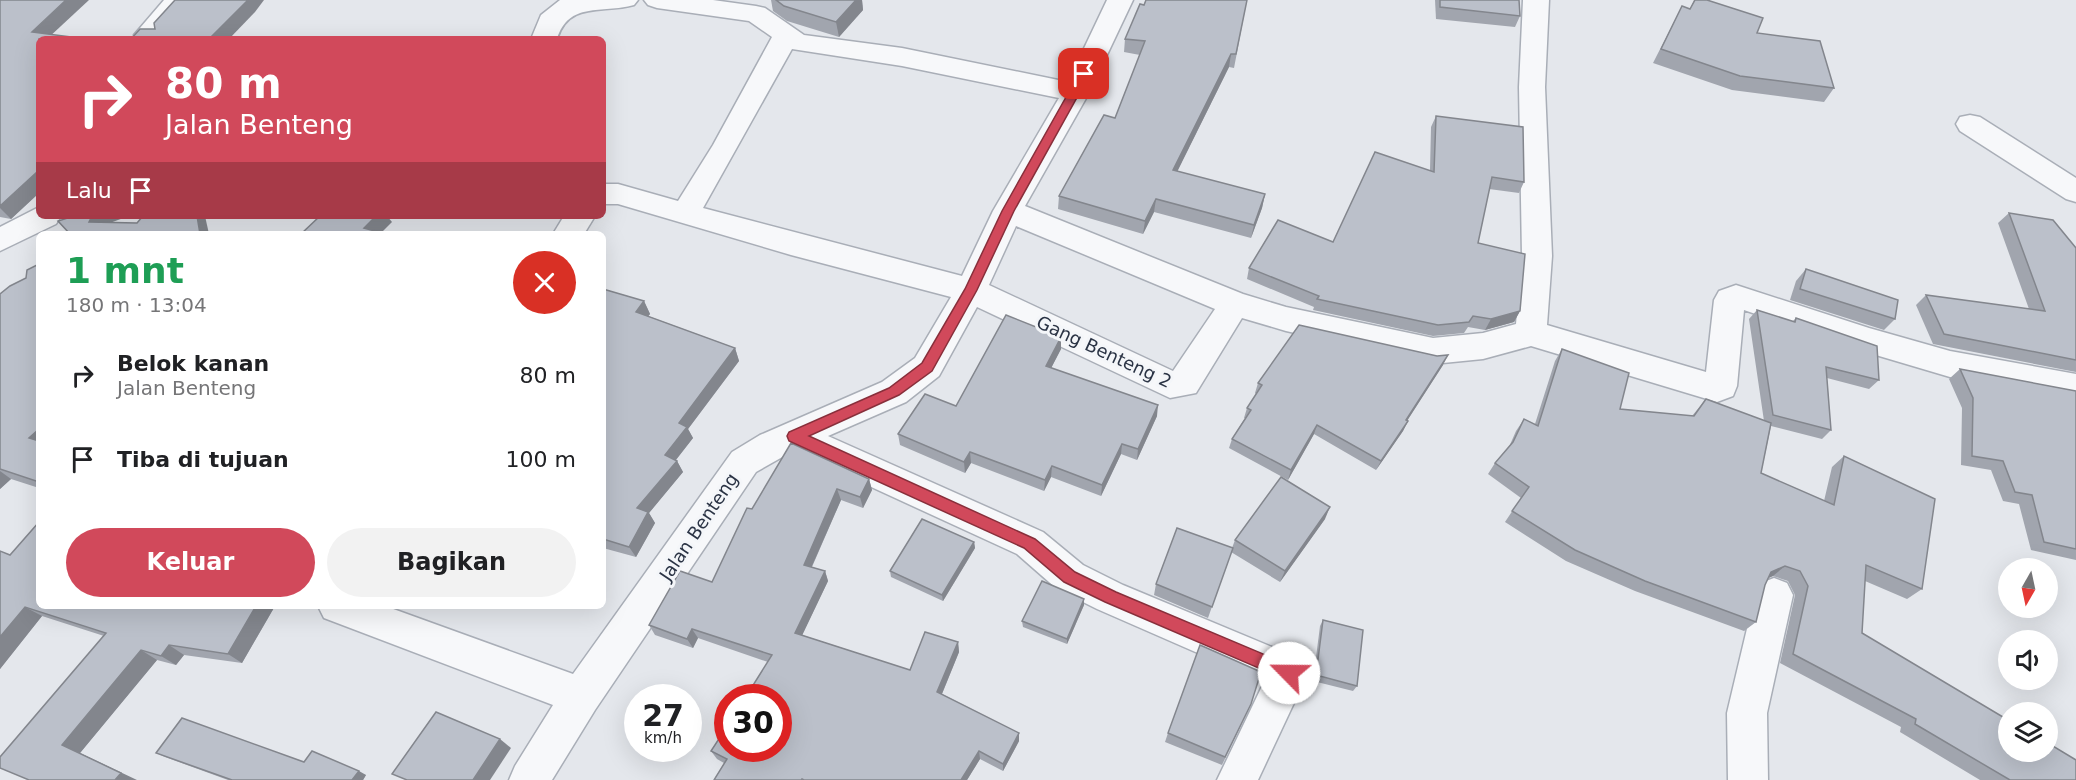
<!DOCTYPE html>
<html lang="id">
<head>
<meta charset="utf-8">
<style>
	body { margin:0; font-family:"DejaVu Sans",sans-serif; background:#f2f2f2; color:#202124; height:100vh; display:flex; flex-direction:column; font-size:22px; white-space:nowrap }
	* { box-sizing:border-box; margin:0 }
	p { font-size:20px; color:#757577 }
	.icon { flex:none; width:33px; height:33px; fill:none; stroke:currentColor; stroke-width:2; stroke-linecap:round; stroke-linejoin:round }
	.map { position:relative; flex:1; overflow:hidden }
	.sheet { position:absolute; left:36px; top:231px; width:570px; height:378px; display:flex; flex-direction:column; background:#fff; border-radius:9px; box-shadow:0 6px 24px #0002 }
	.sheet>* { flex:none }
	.banner { position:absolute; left:36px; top:36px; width:570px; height:183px; border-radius:9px; box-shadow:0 6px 24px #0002; background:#d1495b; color:#fff; overflow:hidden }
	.needle { width:39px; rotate:189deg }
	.fabs { position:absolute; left:1998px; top:558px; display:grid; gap:12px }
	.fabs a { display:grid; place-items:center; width:60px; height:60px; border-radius:50%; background:#fff; box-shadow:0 6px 24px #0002; font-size:30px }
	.speed { position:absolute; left:624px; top:684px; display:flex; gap:12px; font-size:30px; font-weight:700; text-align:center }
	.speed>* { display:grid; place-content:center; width:78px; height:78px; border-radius:50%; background:#fff; box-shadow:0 6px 24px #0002; line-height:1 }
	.speed small { font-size:15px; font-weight:400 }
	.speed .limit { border:9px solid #d22; background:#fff; color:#111 }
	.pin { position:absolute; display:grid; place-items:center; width:51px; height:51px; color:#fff; margin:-26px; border-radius:12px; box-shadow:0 3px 9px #0006 }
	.me { position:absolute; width:66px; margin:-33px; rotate:293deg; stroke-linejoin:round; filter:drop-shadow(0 0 4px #0008) }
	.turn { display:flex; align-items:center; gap:21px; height:126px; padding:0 30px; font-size:27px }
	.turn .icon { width:78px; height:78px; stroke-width:2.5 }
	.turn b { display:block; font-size:42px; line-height:51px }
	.then { display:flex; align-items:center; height:57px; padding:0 30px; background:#0003; gap:12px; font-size:22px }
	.round { display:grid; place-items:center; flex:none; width:63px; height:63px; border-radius:32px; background:#f2f2f2 }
	.summary { display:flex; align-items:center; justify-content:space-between; height:102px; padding:0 30px }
	h1 { font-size:36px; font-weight:600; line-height:45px; color:#1e9e55 }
	.button { display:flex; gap:12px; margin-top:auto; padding:12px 30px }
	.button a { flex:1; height:69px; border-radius:36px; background:#d1495b; color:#fff; font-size:24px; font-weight:600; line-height:69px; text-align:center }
	.button a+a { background:#f2f2f2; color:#202124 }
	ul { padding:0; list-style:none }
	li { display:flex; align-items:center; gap:18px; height:84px; padding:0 30px }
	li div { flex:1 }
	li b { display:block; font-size:22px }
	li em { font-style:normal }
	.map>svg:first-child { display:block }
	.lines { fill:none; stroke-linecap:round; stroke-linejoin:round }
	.minor-casing { stroke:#a9aeb7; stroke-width:3 }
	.minor { fill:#f7f8fa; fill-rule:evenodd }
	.wall { fill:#a1a5ae }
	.shaded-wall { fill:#83868d }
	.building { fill:#bbc0ca; stroke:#83868d; stroke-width:1.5 }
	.route { fill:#d1495b; stroke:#882f3b; stroke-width:1.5 }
	.labels { text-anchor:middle; stroke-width:6; stroke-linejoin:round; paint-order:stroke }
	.street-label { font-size:18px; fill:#2b3445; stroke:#f4f6f9 }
</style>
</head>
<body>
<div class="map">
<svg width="2076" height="780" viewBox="0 0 2076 780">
	<rect width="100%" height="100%" fill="#e4e7ec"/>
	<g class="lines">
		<!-- minor casing -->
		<g class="minor-casing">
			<g id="minor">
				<polygon points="164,0 191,0 160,35 163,39 137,39 134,35"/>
				<path d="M 560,0 L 638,0 L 634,5 C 601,14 569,1 557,39 L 531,39 L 541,15 Z"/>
				<path d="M 644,0 L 713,0 L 756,6 L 765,8 L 804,35 L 902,48 L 1068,82 L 1107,0 L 1133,0 L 1089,93 L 1025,206 L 1243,294 L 1286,307 L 1433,338 L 1483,333 L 1516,324 L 1522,256 L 1519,87 L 1523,0 L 1549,0 L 1545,87 L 1552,256 L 1547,325 L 1706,372 L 1714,300 L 1719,291 L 1736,285 L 1869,328 L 1950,351 L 2076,374 L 2076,400 L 1950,377 L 1869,353 L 1744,310 L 1737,386 L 1733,396 L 1717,402 L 1531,346 L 1483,359 L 1433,364 L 1286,331 L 1242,318 L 1196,393 L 1170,398 L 977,307 L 939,376 L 906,402 L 828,436 L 1043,532 L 1083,565 L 1123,585 L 1303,660 L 1308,673 L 1258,780 L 1217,780 L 1264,682 L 1097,609 L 1057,589 L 1017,554 L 793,451 L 756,472 L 595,710 L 552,780 L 509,780 L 515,766 L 553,705 L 324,618 L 318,606 L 385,606 L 573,674 L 732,452 L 760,435 L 882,382 L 915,358 L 951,297 L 791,255 L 618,204 L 603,204 L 603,184 L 618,184 L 678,201 L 713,145 L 772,37 L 749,21 L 657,8 L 648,5 ZM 792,49 L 902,66 L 1059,98 L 993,211 L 962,276 L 703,208 ZM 1016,226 L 1215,309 L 1173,371 L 989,285 Z"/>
				<polygon points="1970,115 1980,117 2076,178 2076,202 2066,199 1960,131 1956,124 1960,117"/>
				<polygon points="39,207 39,216 61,216 56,224 0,251 0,227"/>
				<polygon points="564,216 595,216 584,234 553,234"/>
				<polygon points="1774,578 1787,583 1793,595 1767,713 1768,780 1728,780 1727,713 1755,595 1761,583"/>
			</g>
		</g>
		<!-- minor -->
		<use href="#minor" class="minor"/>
	</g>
	<!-- wall -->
	<g class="wall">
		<polygon points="0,0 52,34 39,39 39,193 11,219 0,217"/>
		<polygon points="771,0 862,0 863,10 839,37 787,21 773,11"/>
		<polygon points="1247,0 1234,68 1229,67 1177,172 1265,194 1262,208 1251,238 1154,212 1143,234 1058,209 1059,196 1115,118 1140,55 1124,52 1125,39 1144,5"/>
		<polygon points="1435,0 1519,0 1520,16 1515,27 1436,19"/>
		<polygon points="1694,0 1757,33 1834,88 1824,102 1732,90 1653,63 1682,6 1690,9"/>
		<polygon points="1436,116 1524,182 1519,193 1489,189 1478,243 1520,311 1514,322 1485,330 1468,327 1464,333 1433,336 1313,310 1314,307 1247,279 1249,268 1333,242 1430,170 1431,127"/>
		<polygon points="2009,213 2076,248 2076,372 1933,344 1916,305 1926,295 2029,309 1998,223"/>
		<polygon points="39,264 39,488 11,479 0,489 0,294 26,278"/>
		<polygon points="1806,269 1895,319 1884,330 1790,300 1796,281"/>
		<polygon points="603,289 644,301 650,314 648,316 735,348 739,361 688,429 693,438 676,460 677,461 683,472 649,513 655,523 636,557 603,548"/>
		<polygon points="1757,310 1792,322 1796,318 1879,380 1869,389 1827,378 1831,430 1822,439 1771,426 1761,473 1824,501 1832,467 1844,456 1922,589 1907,599 1865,581 1862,633 2076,780 1980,780 1900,732 1901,727 1780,663 1795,595 1788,581 1773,576 1768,578 1765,585 1756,622 1744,631 1635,591 1566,561 1505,522 1521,498 1488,474 1495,463 1509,447 1516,431 1524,419 1535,424 1555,361 1562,349 1620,409 1692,416 1706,399 1764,421 1749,319"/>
		<polygon points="1061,337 1061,349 1051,368 1157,416 1137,460 1121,454 1101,496 1051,477 1044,491 971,463 965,473 900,445 898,434 956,406"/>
		<polygon points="1443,365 1407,421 1408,421 1403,431 1376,470 1314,434 1288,480 1229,448 1232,439 1245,418 1244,418 1247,408 1256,394 1255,393 1258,383"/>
		<polygon points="1960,369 2076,391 2076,560 2031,550 2019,504 2003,501 1991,470 1961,465 1962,408 1949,379"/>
		<polygon points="869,479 872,490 863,508 841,500 812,567 825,571 828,581 802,635 910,670 958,642 959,652 942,694 1019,733 1019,741 1003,771 980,759 967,780 714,780 724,763 717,759 711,751 768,662 698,638 693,648 655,635 649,625 712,582 752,509"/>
		<polygon points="1325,519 1280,582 1231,552 1208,618 1154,595 1156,584 1232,548 1235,540"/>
		<polygon points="974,542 975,548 943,601 891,577 890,571"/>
		<polygon points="0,551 10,555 39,606 275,606 242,663 184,655 176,665 157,660 80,753 29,780 104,636 42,616 0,669"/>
		<polygon points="1084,599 1084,605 1067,644 1023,627 1022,621"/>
		<polygon points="1323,620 1357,686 1353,691 1313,681 1320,626"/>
		<polygon points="1251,704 1222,765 1165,742 1168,733"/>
		<polygon points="156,753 304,762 366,775 363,780 228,780 165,757"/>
	</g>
	<!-- shaded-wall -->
	<g class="shaded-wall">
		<polygon points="66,0 89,0 47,39 32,32"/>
		<polygon points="248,0 264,0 255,12 229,39 209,39"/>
		<polygon points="856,0 862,0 863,10 839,37 836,22"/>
		<polygon points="1231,54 1229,67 1171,184 1173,170"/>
		<polygon points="36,173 39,176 39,193 11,219 0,208 0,206"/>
		<polygon points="1265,194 1262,208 1251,238 1254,225"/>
		<polygon points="1156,199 1154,212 1143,234 1145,221"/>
		<polygon points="92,216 129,216 107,224 89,222"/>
		<polygon points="197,216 205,216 209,234 200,234"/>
		<polygon points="376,216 387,216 392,222 380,234 364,228"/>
		<polygon points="644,301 650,314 642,324 636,312"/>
		<polygon points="1520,311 1514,322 1485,330 1491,319"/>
		<polygon points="1061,337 1061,349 1046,378 1046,366"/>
		<polygon points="735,348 739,361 688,429 693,438 671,466 665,455 679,423"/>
		<polygon points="1448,355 1443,365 1401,430 1406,420"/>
		<polygon points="1158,405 1157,416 1137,460 1138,449"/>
		<polygon points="1408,421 1403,431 1376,470 1381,461"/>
		<polygon points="1317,425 1314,434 1288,480 1291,470"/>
		<polygon points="39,429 39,445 29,438"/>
		<polygon points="1122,444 1121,454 1101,496 1102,485"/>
		<polygon points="970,452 971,463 965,473 964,462"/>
		<polygon points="677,461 683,472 649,513 655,523 636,557 629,547 637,508"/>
		<polygon points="1052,466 1051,477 1044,491 1045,480"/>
		<polygon points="0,471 11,479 0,489"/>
		<polygon points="869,479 872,490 863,508 860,497"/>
		<polygon points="837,489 841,500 808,575 804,565"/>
		<polygon points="1330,507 1325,519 1280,582 1285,571"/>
		<polygon points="974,542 975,548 943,601 942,595"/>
		<polygon points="1785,566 1773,576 1759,582 1771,572"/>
		<polygon points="825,571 828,581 799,642 795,633"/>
		<polygon points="1084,599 1084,605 1067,644 1067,639"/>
		<polygon points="256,606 275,606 242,663 228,654"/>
		<polygon points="25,607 42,616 0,669 0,637"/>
		<polygon points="692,629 698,638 693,648 687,639"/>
		<polygon points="958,642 959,652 939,701 937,692"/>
		<polygon points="169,645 184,655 176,665 161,656"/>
		<polygon points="141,650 157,660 80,753 137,780 115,780 62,745"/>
		<polygon points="1019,733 1019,741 1003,771 1003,764"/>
		<polygon points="500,739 511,748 490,780 473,780"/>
		<polygon points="979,751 980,759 967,780 961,780"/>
		<polygon points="359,771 366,775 363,780 352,780"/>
	</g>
	<!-- building -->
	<g class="building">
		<polygon points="0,0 66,0 32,32 87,39 39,39 39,186 36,173 0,206"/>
		<polygon points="175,0 248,0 209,39 131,39 140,29 155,29 154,23"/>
		<polygon points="776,0 856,0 836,22 784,6"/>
		<polygon points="1146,0 1247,0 1236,54 1231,54 1173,170 1265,194 1254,225 1156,199 1145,221 1059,196 1104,115 1115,118 1145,41 1125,39 1140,4 1144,5"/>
		<polygon points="1440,0 1519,0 1520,16 1440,7"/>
		<polygon points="1695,0 1707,0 1763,18 1757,33 1820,41 1834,88 1740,76 1661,49 1682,6 1690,9"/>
		<polygon points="1436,116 1523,127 1524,182 1492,177 1478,243 1525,254 1520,311 1491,319 1473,316 1469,322 1438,325 1317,299 1319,296 1249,268 1278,220 1333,242 1375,152 1434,172"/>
		<polygon points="2009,213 2053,220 2076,248 2076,360 1944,334 1926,295 2045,311"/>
		<polygon points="74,216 92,216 89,222 137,223 143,216 197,216 200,234 70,234 58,221"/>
		<polygon points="320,216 376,216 364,228 386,234 301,234"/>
		<polygon points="39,264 39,429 29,438 39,441 39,482 0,469 0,294 10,286 26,278 27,270"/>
		<polygon points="1806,269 1898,300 1895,319 1800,289"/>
		<polygon points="603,289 644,301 636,312 735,348 679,423 687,427 665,455 677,461 637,508 648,512 629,547 603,539"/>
		<polygon points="1757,310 1795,322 1796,318 1877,346 1879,380 1826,367 1831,430 1773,415"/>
		<polygon points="1006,315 1061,337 1046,366 1158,405 1138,449 1122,444 1102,485 1052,466 1045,480 970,452 964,462 898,434 925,394 956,406"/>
		<polygon points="1299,325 1437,356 1448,355 1406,420 1408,421 1381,461 1317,425 1291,470 1232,439 1251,410 1247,408 1262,385 1258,383"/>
		<polygon points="1562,349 1629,373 1620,409 1694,416 1706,399 1771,423 1761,473 1834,505 1844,456 1935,499 1922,589 1866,565 1862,633 2008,720 2008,752 2048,752 2048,743 2076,760 2076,780 2010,780 1915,724 1916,719 1793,654 1808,586 1800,571 1785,566 1771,572 1765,585 1756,622 1645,581 1575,550 1512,511 1529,487 1495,463 1513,442 1524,419 1538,426"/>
		<polygon points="1960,369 2076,391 2076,549 2044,542 2032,495 2015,492 2003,461 1972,456 1973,398"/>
		<polygon points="791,443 869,479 860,497 837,489 804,565 825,571 795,633 910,670 925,632 958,642 937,692 1019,733 1003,764 979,751 961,780 804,780 802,779 801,780 714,780 727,759 711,751 728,725 728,748 778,748 778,698 745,698 772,655 692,629 687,639 649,625 680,571 712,582 747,508 752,509"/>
		<polygon points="1281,477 1330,507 1285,571 1235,540"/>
		<polygon points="922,519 974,542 942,595 890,571"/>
		<polygon points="39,522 39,606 256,606 228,654 169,645 161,656 141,650 62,745 121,773 115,780 29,780 0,768 0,757 106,633 25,607 0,637 0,551 10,555"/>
		<polygon points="1177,528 1233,548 1212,607 1156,584"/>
		<polygon points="1042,581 1084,599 1067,639 1022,621"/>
		<polygon points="1323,620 1363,630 1357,686 1316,675"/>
		<polygon points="1200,645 1261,672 1251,704 1225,757 1168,733"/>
		<polygon points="436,712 500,739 473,780 407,780 392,774"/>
		<polygon points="182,718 304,762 312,751 359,771 352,780 232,780 156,753"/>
	</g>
	<!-- route -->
	<polygon class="route" points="1084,71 1090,74 1014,211 977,290 932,371 899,395 809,436 1035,539 1075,572 1116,592 1294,667 1297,673 1294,678 1289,681 1105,602 1064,582 1024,548 789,441 787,436 789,432 889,388 922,363 965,289 1002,211 1079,74"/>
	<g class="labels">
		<!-- street labels -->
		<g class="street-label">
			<text transform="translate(1104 352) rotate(25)" y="6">Gang Benteng 2</text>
			<text transform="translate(699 527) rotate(-56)" y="6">Jalan Benteng</text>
		</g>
	</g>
</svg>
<div class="fabs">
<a><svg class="needle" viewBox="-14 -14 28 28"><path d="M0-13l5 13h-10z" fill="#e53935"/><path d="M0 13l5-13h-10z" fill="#757577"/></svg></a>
<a><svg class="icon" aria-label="sound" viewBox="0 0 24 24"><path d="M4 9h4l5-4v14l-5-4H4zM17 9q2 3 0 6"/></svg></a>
<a><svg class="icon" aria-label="layers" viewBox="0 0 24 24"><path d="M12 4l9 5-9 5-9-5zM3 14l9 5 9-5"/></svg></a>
</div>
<div class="speed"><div>27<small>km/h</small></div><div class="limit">30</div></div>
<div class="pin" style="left:1084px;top:74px;background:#d93025"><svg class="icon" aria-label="arrive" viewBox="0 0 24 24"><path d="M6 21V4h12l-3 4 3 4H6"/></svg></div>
<svg class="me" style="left:1289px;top:673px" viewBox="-20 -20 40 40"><circle r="19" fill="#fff"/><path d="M0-13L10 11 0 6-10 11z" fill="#d1495b"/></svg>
<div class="banner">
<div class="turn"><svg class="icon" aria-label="right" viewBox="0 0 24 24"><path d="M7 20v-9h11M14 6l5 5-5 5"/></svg><div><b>80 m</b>Jalan Benteng</div></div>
<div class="then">Lalu<svg class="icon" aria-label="arrive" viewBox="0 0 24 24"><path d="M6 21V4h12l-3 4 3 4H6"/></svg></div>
</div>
<section class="sheet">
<div class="summary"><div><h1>1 mnt</h1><p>180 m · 13:04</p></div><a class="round" style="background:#d93025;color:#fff"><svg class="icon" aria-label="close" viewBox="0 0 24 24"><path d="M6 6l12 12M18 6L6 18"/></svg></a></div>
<ul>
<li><svg class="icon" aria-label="right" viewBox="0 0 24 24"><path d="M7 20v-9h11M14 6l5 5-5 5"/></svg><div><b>Belok kanan</b><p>Jalan Benteng</p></div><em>80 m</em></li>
<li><svg class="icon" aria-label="arrive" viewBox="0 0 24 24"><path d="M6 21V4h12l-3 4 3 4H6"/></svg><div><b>Tiba di tujuan</b></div><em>100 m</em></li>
</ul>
<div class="button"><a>Keluar</a><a>Bagikan</a></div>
</section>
</div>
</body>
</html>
